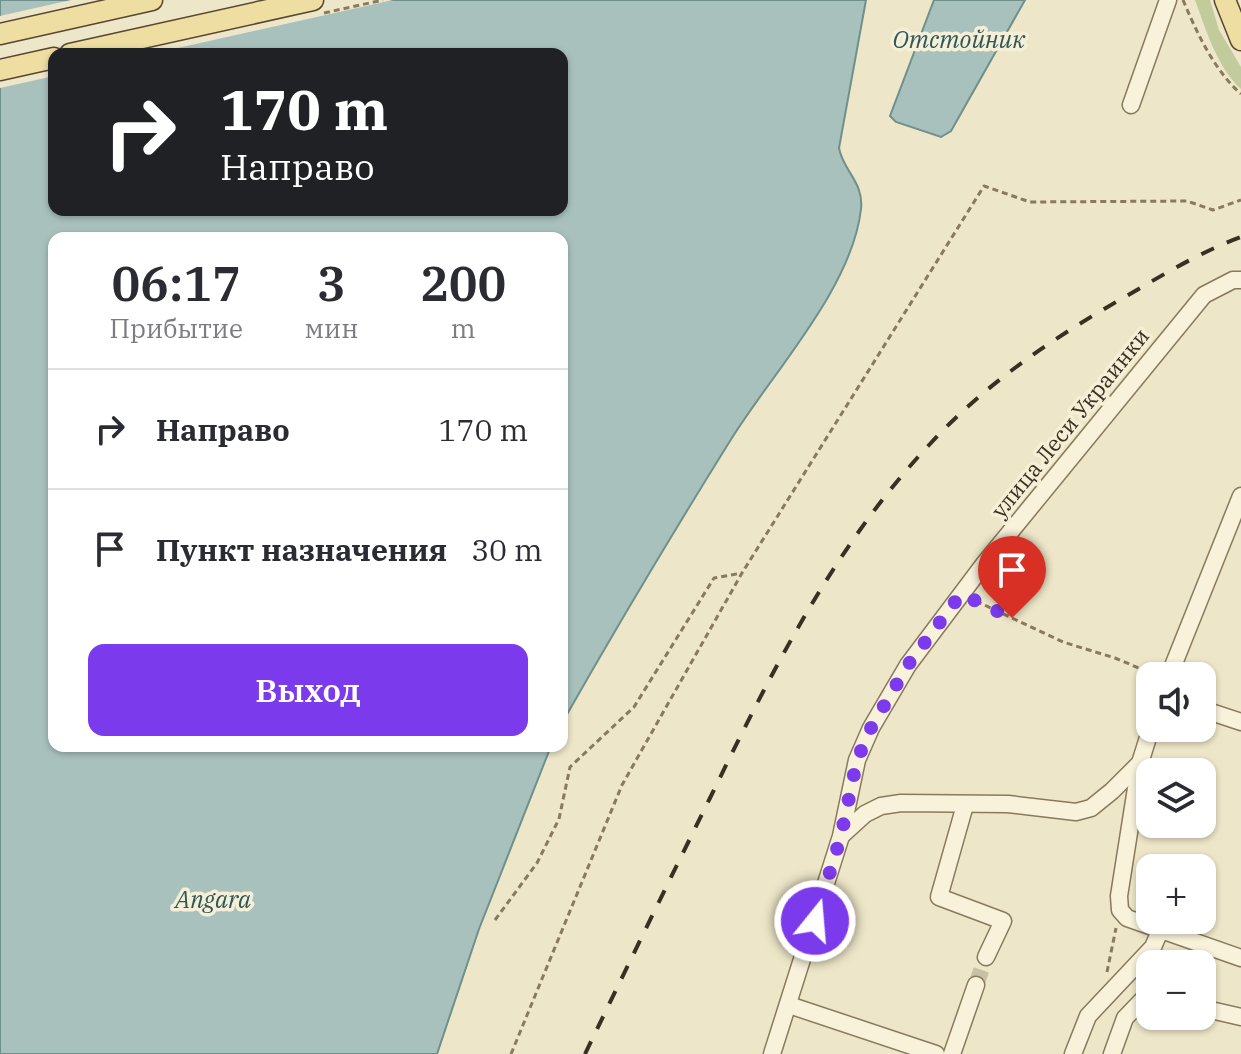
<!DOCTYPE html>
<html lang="ru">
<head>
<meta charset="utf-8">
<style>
	body { margin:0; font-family:"IBM Plex Serif",serif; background:#f7f7f7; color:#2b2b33; height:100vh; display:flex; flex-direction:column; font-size:30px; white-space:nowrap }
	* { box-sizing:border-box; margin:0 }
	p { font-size:26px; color:#7c7c81 }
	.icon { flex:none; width:44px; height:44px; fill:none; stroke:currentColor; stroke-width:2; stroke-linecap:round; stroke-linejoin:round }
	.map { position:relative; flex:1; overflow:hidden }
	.side { position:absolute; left:48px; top:232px; width:520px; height:520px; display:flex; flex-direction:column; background:#fff; border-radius:16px; box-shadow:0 2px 6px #0004 }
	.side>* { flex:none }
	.top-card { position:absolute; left:48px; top:48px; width:520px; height:168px; border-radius:16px; box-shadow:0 2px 6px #0004; background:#202124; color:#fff; overflow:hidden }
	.buttons { position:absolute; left:1136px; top:662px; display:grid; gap:16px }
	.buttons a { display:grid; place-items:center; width:80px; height:80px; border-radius:16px; background:#fff; box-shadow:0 2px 6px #0004; font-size:40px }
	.pin { position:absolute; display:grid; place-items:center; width:68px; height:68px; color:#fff; margin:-82px -34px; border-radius:50% 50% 50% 0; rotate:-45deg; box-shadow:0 0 8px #0007 }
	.pin .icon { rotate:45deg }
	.me { position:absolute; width:88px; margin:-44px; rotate:17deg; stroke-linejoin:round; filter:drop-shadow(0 0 6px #0008) }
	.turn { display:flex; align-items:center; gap:28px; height:168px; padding:0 40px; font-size:36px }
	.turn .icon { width:104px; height:104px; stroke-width:2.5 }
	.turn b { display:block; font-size:56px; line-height:68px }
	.eta { display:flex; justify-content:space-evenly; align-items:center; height:136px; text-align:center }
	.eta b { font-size:48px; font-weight:600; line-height:56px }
	.primary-button { display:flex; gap:16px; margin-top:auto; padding:16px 40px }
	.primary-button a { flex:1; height:92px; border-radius:16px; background:#7c3aed; color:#fff; font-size:32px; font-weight:600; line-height:92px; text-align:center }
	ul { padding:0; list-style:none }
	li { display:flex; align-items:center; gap:24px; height:120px; padding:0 40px; border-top:2px solid #e1e1e2 }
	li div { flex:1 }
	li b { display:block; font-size:30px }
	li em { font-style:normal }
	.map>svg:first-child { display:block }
	.green { fill:#c1cb9c }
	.water { fill:#a9c1bd; stroke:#6f908b; stroke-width:2; fill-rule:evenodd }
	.pier { fill:#ede6c8 }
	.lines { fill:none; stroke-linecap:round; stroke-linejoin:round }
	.minor-tunnel { stroke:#c9c1a6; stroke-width:16; stroke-dasharray:16 8; stroke-linecap:butt }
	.minor-casing { stroke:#89795d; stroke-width:19 }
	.major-casing { stroke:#574731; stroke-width:23 }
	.path { stroke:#89795d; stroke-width:3; stroke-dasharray:6 4; stroke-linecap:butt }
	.minor { stroke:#f8f2db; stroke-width:16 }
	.major { stroke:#eedea2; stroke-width:20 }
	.rail { stroke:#3a2f20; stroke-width:4; stroke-dasharray:14 14; stroke-linecap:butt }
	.route { stroke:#7c3aed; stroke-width:14; stroke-dasharray:0 25.2 }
	.labels { text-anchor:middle; stroke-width:7; stroke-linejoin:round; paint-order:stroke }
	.street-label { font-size:22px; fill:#3a2f20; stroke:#f5efd7 }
	.water-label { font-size:24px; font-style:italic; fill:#305759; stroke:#f5efd7 }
</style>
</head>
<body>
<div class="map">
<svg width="1241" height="1054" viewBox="0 0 1241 1054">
	<rect width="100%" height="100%" fill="#ede6c8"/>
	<!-- green -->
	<path class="green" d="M 1195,0 L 1210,0 L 1219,30 L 1241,67 L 1241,89 C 1217,67 1206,30 1195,0 Z"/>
	<!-- water -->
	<g class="water">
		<path d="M 0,0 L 866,0 L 839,148 C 843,171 864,182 861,209 C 852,289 771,374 730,441 C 672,534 616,628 562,723 L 562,238 L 54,238 L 54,746 L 551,746 L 479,929 L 437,1054 L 0,1054 ZM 54,54 L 562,54 L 562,210 L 54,210 Z"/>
		<polygon points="934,0 1025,0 951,131 941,137 896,122 890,116"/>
	</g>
	<!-- pier -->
	<polygon class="pier" points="71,0 393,0 151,54 54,54 54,76 0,88 0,16"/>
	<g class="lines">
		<!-- minor-tunnel -->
		<polyline class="minor-tunnel" points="976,985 986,957"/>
		<!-- minor casing -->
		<g class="minor-casing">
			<g id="minor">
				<polyline points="1131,105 1168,0"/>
				<polyline points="1169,676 1241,496"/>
				<polyline points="1202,709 1241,722"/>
				<polyline points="1151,728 1140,763 1119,896 1120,910 1127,918 1241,958"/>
				<polyline points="965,805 939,897 1003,921 986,957"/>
				<polyline points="842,835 865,814 881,806 901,803 1008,804 1076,812 1091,808 1112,791 1140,763"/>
				<polyline points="789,1005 936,1054"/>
				<polyline points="1202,1008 1241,1017"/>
				<polyline points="772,1054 841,836 857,760 871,728 908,665 984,564 1204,295 1233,280 1241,280"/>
				<polyline points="952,1054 976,985"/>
				<polyline points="1073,1054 1088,1016 1153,947 1160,931"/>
				<polyline points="1112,1054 1125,1018 1150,992"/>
			</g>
		</g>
		<!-- major casing -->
		<g class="major-casing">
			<g id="major">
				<polyline points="1225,0 1241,40"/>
				<polyline points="0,34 152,0"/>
				<polyline points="70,54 313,0"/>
				<polyline points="0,70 54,58"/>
			</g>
		</g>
		<!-- path -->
		<g class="path">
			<path d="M 1183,0 C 1197,33 1214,70 1241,94"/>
			<polyline points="324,13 383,0"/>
			<polyline points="976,601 1063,642 1115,658 1153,674"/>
			<polyline points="495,920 537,863 559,819 570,767 634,707 714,578 742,573"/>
			<polyline points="1107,972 1116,928"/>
			<polyline points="511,1054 622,785 742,573 984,186 1030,202 1187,201 1213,210 1241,200"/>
		</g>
		<!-- minor -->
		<use href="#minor" class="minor"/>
		<!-- major -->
		<use href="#major" class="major"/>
		<!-- rail -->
		<path class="rail" d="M 585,1054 C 626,969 668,883 710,798 C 771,673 834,546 930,444 C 985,384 1053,338 1123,298 C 1161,276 1200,252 1241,237"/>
	</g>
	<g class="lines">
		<!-- route -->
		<polyline class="route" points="815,921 841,836 857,760 871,728 908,665 961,594 1012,618"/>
	</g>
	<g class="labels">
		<!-- street labels -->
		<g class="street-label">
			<text transform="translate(1070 423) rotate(-51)" y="8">улица Леси Украинки</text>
		</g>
		<!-- water labels -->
		<g class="water-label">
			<text x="959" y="48">Отстойник</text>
			<text x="213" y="908">Angara</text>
		</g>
	</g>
</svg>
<div class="buttons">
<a><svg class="icon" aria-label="sound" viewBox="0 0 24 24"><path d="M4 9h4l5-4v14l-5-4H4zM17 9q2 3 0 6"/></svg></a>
<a><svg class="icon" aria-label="layers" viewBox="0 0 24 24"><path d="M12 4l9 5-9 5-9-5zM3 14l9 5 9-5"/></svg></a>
<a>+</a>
<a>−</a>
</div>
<div class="pin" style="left:1012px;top:618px;background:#d93025"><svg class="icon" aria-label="arrive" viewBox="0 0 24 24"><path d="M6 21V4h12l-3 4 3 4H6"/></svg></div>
<svg class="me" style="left:815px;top:921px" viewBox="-20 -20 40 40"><circle r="17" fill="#7c3aed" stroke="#fff" stroke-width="3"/><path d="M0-11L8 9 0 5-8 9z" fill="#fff"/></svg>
<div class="top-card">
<div class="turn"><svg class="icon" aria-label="right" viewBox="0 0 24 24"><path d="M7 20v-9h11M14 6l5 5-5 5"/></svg><div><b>170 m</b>Направо</div></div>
</div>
<section class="side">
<div class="eta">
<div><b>06:17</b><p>Прибытие</p></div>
<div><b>3</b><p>мин</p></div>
<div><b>200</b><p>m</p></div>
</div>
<ul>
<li><svg class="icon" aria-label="right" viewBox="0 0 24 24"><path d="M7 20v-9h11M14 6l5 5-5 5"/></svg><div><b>Направо</b></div><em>170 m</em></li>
<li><svg class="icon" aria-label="arrive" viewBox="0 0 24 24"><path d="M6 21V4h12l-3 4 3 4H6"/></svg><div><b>Пункт назначения</b></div><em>30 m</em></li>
</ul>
<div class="primary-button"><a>Выход</a></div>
</section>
</div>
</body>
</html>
